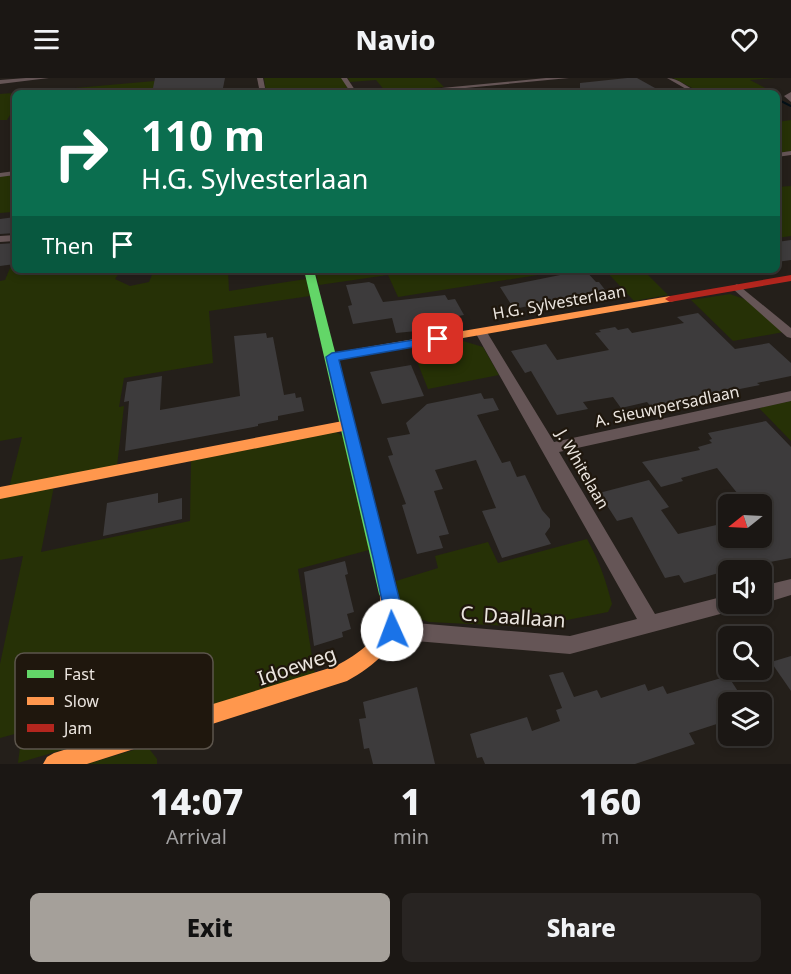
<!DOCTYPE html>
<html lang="en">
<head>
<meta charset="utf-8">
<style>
	body { margin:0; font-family:"Noto Sans",sans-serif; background:#282422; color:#f1f3f6; height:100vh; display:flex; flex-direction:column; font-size:22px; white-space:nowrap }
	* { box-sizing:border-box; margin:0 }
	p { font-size:20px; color:#a09fa0 }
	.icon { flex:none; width:33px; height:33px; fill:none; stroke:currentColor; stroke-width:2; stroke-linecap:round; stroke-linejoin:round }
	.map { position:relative; height:686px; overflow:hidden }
	.drawer { display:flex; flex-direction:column; background:#1b1714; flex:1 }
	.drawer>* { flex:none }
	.banner { position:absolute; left:12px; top:12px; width:768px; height:183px; border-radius:9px; box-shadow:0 3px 9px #0003,0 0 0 2px #393634; background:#0b6e4f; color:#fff; overflow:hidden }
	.needle { width:39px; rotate:252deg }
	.fabs { position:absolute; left:718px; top:416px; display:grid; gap:12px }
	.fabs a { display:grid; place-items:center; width:54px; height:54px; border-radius:9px; background:#1b1714; box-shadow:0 3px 9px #0003,0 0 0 2px #393634; font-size:30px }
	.pin { position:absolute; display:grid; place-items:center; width:51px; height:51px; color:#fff; margin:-26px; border-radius:12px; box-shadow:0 3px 9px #0006 }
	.me { position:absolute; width:66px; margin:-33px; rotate:358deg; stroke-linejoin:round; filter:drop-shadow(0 0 4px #0008) }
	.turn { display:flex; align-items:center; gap:21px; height:126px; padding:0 30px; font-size:27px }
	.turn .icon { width:78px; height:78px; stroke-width:2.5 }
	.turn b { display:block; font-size:42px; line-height:51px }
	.then { display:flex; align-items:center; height:57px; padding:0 30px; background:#0003; gap:12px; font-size:22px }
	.eta { display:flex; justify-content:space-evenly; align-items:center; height:102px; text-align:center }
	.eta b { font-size:36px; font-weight:800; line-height:42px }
	.cta { display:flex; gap:12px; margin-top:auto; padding:12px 30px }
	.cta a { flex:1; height:69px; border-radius:9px; background:#a5a09a; color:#111; font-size:24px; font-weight:800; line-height:69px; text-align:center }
	.cta a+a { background:#282422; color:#f1f3f6 }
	header { display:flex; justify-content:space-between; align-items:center; height:78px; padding:0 30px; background:#1b1714; font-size:27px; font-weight:800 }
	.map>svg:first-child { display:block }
	.green { fill:#263106 }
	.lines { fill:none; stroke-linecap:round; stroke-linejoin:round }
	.stream { stroke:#031017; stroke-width:2 }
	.building { fill:#3d3b3c }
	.street { fill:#655556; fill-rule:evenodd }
	.fast { fill:#63d668; fill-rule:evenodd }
	.slow { fill:#ff974d; fill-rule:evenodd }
	.jam { fill:#b3261e; fill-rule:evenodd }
	.route { fill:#1a73e8; stroke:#114b97; stroke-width:1.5 }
	.labels { text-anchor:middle; stroke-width:4.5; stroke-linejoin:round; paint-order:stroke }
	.street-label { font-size:16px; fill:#ebe5df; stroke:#1f170d }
	.near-street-label { font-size:20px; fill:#ebe5df; stroke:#1f170d }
	.key { fill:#1f170d; stroke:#5c554c; stroke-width:1.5 }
	.key-label { font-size:16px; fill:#ebe5df }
</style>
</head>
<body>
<header><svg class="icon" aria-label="menu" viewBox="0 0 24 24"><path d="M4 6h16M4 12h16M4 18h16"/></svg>Navio<svg class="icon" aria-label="heart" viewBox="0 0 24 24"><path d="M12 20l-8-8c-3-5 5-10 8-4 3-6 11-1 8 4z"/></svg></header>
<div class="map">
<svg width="791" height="686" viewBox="0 0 791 686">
	<rect width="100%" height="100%" fill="#241f1a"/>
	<!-- green -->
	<g class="green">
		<polygon points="264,0 343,0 350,15 266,15"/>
		<polygon points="348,0 435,0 444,9 386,14 376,2 350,4"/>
		<polygon points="673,0 776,0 750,2 775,15 729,15 721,11 698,13"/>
		<polygon points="177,1 177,9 143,11 142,15 63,15 64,11"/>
		<polygon points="26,14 15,15 15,29 7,42 0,42 0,16"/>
		<polygon points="791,42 791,73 777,75 777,44"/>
		<polygon points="15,97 15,126 12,134 0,135 0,98"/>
		<polygon points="791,108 791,158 777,160 777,109"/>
		<polygon points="10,190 121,192 115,201 130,208 149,204 154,192 228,192 229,213 306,201 310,218 209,233 213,285 124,300 119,329 124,328 117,388 9,410 22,359 0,363 0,203 5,202"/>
		<polygon points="315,192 569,192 398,219 388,197 319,207"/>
		<polygon points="605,192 643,192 668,217 634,223"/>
		<polygon points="730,216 747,222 784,254 733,263 691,222"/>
		<polygon points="463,263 483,269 499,297 428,311 412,271"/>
		<polygon points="791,323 791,363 759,330"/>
		<polygon points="336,354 343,358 369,472 298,491 315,597 18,685 22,654 0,660 0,586 23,478 0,482 0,419 54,408 41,474 190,443 191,383"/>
		<path d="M 587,461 C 599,482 606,503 612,526 L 608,534 L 531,549 L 429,544 L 408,537 L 400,527 L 396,503 L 438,490 L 435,478 L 488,464 L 498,485 Z"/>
		<polygon points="147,668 157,681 157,686 87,686"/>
	</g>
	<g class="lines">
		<!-- stream -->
		<polyline class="stream" points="777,21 791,28"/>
	</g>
	<!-- building -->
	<g class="building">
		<polygon points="155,0 225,0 222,15 152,15"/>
		<polygon points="627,0 637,0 664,15 580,15 580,5"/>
		<polygon points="15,139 15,155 0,156 0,141"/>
		<polygon points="791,162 791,182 777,184 777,164"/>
		<polygon points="15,165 15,186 0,188 0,166"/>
		<polygon points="585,192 596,204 599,204 609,217 570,223 567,220 514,231 500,209"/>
		<polygon points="369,204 374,206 383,224 445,217 448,222 455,221 464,237 429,243 430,246 415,247 417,253 396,255 392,240 353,246 348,228 352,227 346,207"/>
		<polygon points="698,235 735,271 769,265 791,285 791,298 757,305 760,307 684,322 687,326 656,334 647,324 621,330 613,319 583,324 588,331 557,337 531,293 525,295 511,273 546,266 557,282 609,272 595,255 601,254 599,252 615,249 618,252 628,250 632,255 684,245 677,239"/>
		<polygon points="266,255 267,260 273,259 284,317 295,315 296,320 301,319 304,333 278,338 278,342 258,346 258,348 125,373 129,323 124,324 127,304 162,298 160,332 240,318 234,258"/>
		<polygon points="411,287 424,318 382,326 370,294"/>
		<polygon points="481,315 484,321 493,320 499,332 477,337 502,385 510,383 517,399 525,397 542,432 550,441 550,449 545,456 551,466 502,480 482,433 496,430 476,382 435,392 443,411 434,413 449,456 439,458 443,470 417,476 402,427 406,426 388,378 393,377 387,360 410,356 406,345 427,326"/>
		<polygon points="766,343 791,369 791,480 729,492 684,505 679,497 665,500 632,439 617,443 599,415 649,402 669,429 661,432 678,456 729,444 729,459 762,459 762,426 746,426 717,390 681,400 683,403 661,409 642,384 700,372 698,369 712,365 709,362 712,361 708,355"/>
		<polygon points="158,415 158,425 182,420 182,441 103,458 107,425"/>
		<polygon points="345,483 348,496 345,497 354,534 347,536 351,551 342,554 343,559 314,568 304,494"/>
		<polygon points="791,578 791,613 771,584"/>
		<polygon points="563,594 574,619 597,612 601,620 645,606 648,613 663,608 667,616 728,598 745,624 729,624 729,642 689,655 695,666 635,686 485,686 482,679 477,680 470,656 527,639 532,653 560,643 556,632 562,630 549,597"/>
		<polygon points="417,609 435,686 373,686 369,670 364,671 359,641 366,640 363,624"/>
	</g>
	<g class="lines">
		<!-- street -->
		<g class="street">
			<polygon points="26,0 49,0 0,6 0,2"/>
			<polygon points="257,0 263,0 266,15 260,15"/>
			<polygon points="341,0 347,0 357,15 351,15"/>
			<polygon points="546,0 569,0 413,15 389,15"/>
			<path d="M 667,0 C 680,0 687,11 699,13 C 707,15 715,10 723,13 L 693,15 Z"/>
			<polygon points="791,14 791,24 784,18"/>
			<polygon points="791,73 791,77 777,79 777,75"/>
			<polygon points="15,93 15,97 0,99 0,95"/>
			<polygon points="15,157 15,163 0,164 0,158"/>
			<polygon points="737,206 791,250 791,260 787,259 733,211 732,209"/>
			<polygon points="481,250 485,251 554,364 791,313 791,323 559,374 655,536 729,517 729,525 742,525 739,531 570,576 392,561 386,558 383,552 386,546 392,543 570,558 637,541 475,254"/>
			<polygon points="791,501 791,517 762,526 761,525 762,508"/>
		</g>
		<!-- fast -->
		<polygon class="fast" points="304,192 314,192 397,516 394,522 388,525 382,522 379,516"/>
		<!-- slow -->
		<g class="slow">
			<polygon points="670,218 674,219 674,223 332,283 326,279 332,275"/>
			<polygon points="348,342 353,343 355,347 353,351 348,352 0,421 0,409"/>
			<path d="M 388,507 L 394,510 C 413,555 383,583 347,603 L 87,686 L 43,686 L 47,679 L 54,675 L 336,588 C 359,575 382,562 381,533 C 381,525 378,518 382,510 Z"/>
		</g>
		<!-- jam -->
		<polygon class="jam" points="791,197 791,203 670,224 665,221 670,218"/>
	</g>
	<!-- route -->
	<polygon class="route" points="438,258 442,259 442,264 339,282 401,528 401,552 398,559 392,562 385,559 382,552 383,528 374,484 326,279 332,275"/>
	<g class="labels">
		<!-- street labels -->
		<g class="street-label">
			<text transform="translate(559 224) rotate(-10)" y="6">H.G. Sylvesterlaan</text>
			<text transform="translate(667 328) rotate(-12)" y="6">A. Sieuwpersadlaan</text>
			<text transform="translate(583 391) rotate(60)" y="6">J. Whitelaan</text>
		</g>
		<!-- near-street labels -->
		<g class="near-street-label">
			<text transform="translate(513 539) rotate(4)" y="7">C. Daallaan</text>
			<text transform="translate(297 588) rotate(-19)" y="7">Idoeweg</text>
		</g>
	</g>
	<!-- legend -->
	<rect x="15" y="575" width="198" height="96" rx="9" class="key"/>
	<rect x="27" y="592" width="27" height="8" fill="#63d668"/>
	<rect x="27" y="619" width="27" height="8" fill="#ff974d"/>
	<rect x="27" y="646" width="27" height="8" fill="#b3261e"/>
	<g class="key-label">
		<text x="64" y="602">Fast</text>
		<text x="64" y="629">Slow</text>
		<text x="64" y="656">Jam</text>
	</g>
</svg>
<div class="fabs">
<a><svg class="needle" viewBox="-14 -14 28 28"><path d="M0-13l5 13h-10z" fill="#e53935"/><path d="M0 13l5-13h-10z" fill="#a09fa0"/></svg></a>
<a><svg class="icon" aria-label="sound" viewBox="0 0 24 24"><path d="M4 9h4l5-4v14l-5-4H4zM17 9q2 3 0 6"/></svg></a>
<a><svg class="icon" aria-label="search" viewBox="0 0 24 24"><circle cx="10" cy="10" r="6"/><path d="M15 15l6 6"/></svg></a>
<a><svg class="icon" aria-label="layers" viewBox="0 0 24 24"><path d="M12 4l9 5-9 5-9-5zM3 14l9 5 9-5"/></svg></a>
</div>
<div class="pin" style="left:438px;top:261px;background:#d93025"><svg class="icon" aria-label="arrive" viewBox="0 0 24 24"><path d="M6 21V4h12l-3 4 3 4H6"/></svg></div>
<svg class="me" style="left:392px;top:552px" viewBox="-20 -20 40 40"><circle r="19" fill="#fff"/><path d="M0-13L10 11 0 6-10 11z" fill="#1a73e8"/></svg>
<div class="banner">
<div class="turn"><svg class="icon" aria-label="right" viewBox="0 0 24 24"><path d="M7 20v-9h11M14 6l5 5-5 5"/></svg><div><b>110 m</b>H.G. Sylvesterlaan</div></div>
<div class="then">Then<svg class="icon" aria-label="arrive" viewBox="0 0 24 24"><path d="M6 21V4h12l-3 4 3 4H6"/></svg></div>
</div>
</div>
<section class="drawer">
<div class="eta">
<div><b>14:07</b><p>Arrival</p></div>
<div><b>1</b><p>min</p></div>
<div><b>160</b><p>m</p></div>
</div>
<div class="cta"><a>Exit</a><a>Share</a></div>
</section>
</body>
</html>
